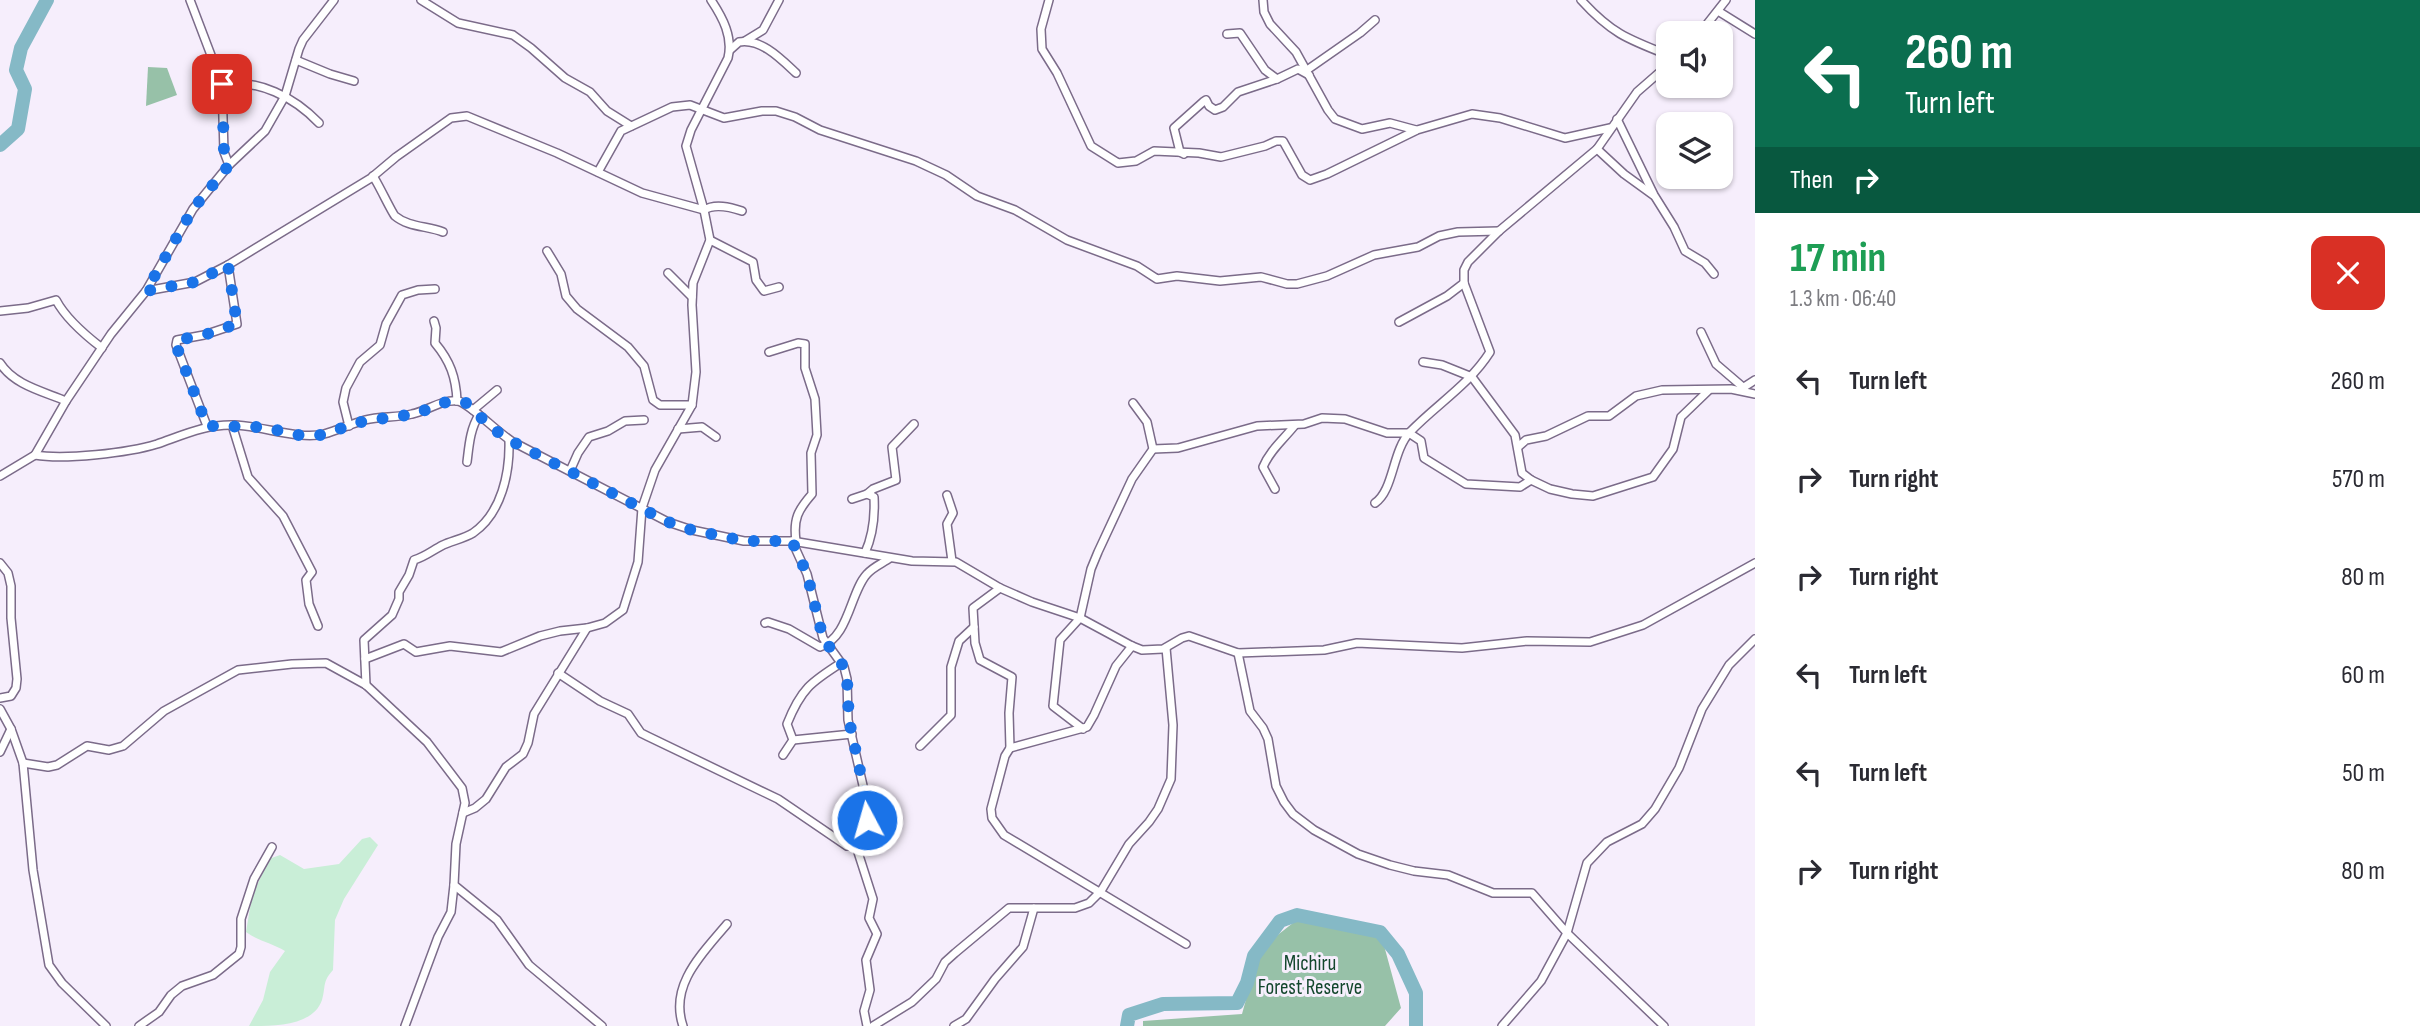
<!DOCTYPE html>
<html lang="en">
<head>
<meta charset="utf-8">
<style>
	body { margin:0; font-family:"Sofia Sans Condensed",sans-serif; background:#f2f2f3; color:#2b2b33; height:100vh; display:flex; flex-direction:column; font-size:26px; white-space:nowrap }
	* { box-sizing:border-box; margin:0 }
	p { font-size:23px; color:#7c7c81 }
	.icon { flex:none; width:38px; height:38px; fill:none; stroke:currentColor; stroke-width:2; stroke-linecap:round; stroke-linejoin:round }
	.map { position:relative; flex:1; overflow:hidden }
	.side { display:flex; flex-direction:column; background:#fff; width:665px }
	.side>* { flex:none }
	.banner { background:#0b6e4f; color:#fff; overflow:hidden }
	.fabs { position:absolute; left:1656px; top:21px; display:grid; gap:14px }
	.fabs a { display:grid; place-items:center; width:77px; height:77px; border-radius:14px; background:#fff; box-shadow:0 2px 5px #0004; font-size:35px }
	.pin { position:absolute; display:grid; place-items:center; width:60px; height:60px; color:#fff; margin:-30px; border-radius:14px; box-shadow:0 4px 10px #0006 }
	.me { position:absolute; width:77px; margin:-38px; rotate:354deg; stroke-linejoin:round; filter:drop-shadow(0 0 5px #0008) }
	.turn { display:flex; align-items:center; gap:24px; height:147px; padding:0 35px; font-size:32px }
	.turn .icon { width:91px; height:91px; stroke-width:2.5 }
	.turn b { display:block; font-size:49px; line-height:60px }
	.then { display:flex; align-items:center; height:66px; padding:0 35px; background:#0003; gap:14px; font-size:26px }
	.round { display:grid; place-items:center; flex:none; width:74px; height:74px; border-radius:14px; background:#f2f2f3 }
	.overview { display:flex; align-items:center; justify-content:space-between; height:119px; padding:0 35px }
	h1 { font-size:42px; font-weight:700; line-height:52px; color:#1e9e55 }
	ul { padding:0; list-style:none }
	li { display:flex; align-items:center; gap:21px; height:98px; padding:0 35px }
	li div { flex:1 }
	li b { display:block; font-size:26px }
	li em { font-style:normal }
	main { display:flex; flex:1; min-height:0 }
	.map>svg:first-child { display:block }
	.green { fill:#c9eed7 }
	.forest { fill:#97c1a8 }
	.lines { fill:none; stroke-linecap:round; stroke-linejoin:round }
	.river { stroke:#85b9c6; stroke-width:14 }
	.street-casing { stroke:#7b6b89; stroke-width:10 }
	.street { stroke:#fff; stroke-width:7 }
	.route { stroke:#1a73e8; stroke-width:12; stroke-dasharray:0 21.6 }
	.labels { text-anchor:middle; stroke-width:6; stroke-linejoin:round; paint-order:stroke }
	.park-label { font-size:21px; fill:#13472d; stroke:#f6eefc }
</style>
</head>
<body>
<main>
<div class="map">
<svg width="1755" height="1026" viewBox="0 0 1755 1026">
	<rect width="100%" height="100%" fill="#f6eefc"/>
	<!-- green -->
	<path class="green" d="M 370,837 L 378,845 L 344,899 L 335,920 L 333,970 C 322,982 326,986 322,1000 C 313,1026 275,1026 249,1026 L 263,1000 L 270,972 L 285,951 C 272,943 258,941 246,932 L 252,896 L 269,859 L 280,855 L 304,869 L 339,864 L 362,839 Z"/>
	<!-- forest -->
	<g class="forest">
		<polygon points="148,67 167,68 177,95 146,106"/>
		<polygon points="1298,919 1382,938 1401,1008 1385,1026 1143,1026 1143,1021 1242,1014 1260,949"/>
	</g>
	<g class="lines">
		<!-- river -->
		<g class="river">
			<polyline points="0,145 18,129 25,89 16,70 21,48 47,0"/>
			<polyline points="1127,1026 1129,1015 1163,1004 1237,1003 1247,983 1254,956 1280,921 1297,915 1380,932 1398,954 1416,993 1416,1026"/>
		</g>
		<!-- street casing -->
		<g class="street-casing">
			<g id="street">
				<polyline points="190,0 222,84 224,152 229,165"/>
				<polyline points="421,0 458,23 513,35 531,48 565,78 590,92 607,111 631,126"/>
				<polyline points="1049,0 1041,29 1042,49 1057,73 1091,146 1118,163 1136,161 1154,151 1199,153 1221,157 1265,146 1276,141 1283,141 1302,175 1310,180 1327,174 1417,130 1472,114 1500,118 1565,138 1610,128"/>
				<polyline points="1263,0 1264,12 1270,24 1296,52 1328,110 1335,119 1362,129 1390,123 1416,130"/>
				<path d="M 1581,0 C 1611,33 1627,39 1668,55"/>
				<polyline points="1718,11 1755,34"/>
				<polyline points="1700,33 1726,0"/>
				<polyline points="1227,34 1240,33 1265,70 1277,79"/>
				<polyline points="745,41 763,30 779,0"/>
				<path d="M 730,50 L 739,42 C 761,38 781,59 796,73"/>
				<polyline points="296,60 330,74 354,81"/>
				<polyline points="1307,70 1360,33 1375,20"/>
				<path d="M 222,84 C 259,79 294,97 319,123"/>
				<polyline points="1617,119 1654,195 1674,227 1685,251 1705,263 1714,274"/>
				<polyline points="1597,149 1624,174 1653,195"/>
				<polyline points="1184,154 1180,152 1174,128 1203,102 1206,100 1209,106 1215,110 1223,107 1238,92 1277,79 1298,69 1309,75"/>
				<polyline points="598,172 621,131 672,107 690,105 724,118 762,111 776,111 795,117 820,130 916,161 946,175 977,196 1015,210 1067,240 1137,266 1157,279 1177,276 1220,281 1261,277 1287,284 1297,284 1327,276 1374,255 1418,247 1439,236 1458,232 1499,231"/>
				<path d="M 373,176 C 379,185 392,213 395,216 C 408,227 428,226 443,232"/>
				<polyline points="710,240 753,262 756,280 764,291 779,287"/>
				<polyline points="547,251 561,274 566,296 577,309 628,347 644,366 653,400 660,405 692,405"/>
				<polyline points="668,273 692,297"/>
				<path d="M 146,291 L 195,282 L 228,265 L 371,178 L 396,157 L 451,118 L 467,116 L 557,153 L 642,193 L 704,210 C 715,203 730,207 742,211"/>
				<path d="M 0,311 L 28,308 L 56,300 C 66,319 85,335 102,348"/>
				<path d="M 434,321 L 436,328 L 435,343 C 450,361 456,377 457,401"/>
				<polyline points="1399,322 1447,296 1464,283"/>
				<polyline points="1701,332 1716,364 1744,388"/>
				<path d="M 769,352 L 798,343 L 805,344 L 805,368 L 815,399 L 817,435 L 811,453 L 812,494 C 798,510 793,519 796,541"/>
				<polyline points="1423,362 1442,365 1472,377 1515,435 1522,473 1531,480 1550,489 1572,494 1593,496 1653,477 1673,449 1681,417 1708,391"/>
				<path d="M 0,363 C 14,385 42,391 66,401"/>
				<polyline points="1741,389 1755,380"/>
				<polyline points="473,410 497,390"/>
				<polyline points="232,425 248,477 283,516 312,572 306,580 309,604 318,626"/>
				<polyline points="207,426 176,345 177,340 204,335 237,324 228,265"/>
				<polyline points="349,426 343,402 346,388 360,362 380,345 386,324 402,295 418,290 435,289"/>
				<polyline points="678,429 702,427 716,437"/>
				<polyline points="1518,447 1526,440 1546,436 1588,416 1609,416 1636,396 1662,390 1731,389 1755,394"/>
				<polyline points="1153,449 1178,448 1257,426 1304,424 1322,418 1345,419 1387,433 1409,433 1421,441 1424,458 1466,484 1520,487 1531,480"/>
				<path d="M 35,455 C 64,460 128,453 157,444 C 183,435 206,424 234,425 C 263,426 299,440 324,434 C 338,430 351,424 365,420 C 380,416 396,418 412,414 C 427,411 442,399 458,401 C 469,403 499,434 513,442 L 668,522 L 692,530 L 744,541 L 792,541 L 912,561 L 956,562 L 1000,588 L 1032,602 L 1080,618 L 1132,646 L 1142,650 L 1163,649 L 1182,638 L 1189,636 L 1238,653 L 1324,650 L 1357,643 L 1462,648 L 1527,641 L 1590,642 L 1643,625 L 1755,563"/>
				<path d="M 467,462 C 469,446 470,429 479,415"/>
				<polyline points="570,471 578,453 589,437 608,431 625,421 644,420"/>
				<polyline points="0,476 35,455 66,401 111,334 146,291 193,209 229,165 265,131 285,96 299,49 303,40 334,0"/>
				<path d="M 1275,489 L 1263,467 C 1270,450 1284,439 1295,425"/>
				<polyline points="867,494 873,489 896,480 892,447 914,424"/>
				<polyline points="947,495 953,513 947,524 952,561"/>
				<path d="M 852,499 L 867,494 L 874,497 C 875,516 873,535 865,553"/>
				<path d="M 1375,503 C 1394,490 1392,451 1410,432 C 1437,404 1469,385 1490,352 L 1464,283 L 1464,270 L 1468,262 L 1499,231 L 1597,149 L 1637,92 L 1668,65"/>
				<polyline points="0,563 8,573 11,586 11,618 17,679 16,688 11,696 0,698"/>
				<polyline points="1000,588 973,608 975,643 980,660 1012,677 1009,713 1010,748 1005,756 991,809 992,818 1004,835 1186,944"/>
				<path d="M 765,623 L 768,622 L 789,629 L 820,647 C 849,638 850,592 867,574 C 873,567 883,563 890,558"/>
				<polyline points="1238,653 1250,711 1263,728 1268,739 1276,786 1284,802 1293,814 1314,830 1358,854 1390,865 1414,871 1448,875 1493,893 1532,893 1567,933 1664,1026"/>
				<polyline points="365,659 404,644 416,652 450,646 501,652 540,636 560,631 587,628"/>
				<polyline points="558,673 600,701 628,714 641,733 647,736 778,799 847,846 860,844 867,837 867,803 848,720 847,679 844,667 823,638 807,574 792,541"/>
				<path d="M 366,685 L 364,640 L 392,615 L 399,599 L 399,592 L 409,575 L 414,560 C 425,557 433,550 443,545 C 452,541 465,538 473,533 C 502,513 510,472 509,440"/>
				<polyline points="0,709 11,729 23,763 33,870 49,965 62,983 106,1026"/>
				<polyline points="1083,729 1053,706 1060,640 1080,618 1091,569 1098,552 1132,479 1153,449 1147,422 1133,403"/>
				<polyline points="793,740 852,734"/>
				<polyline points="920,746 951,715 951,667 959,641 974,627"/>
				<polyline points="1010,748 1087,727 1094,715 1116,666 1132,646"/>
				<polyline points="0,752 11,729"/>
				<path d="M 783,755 L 793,740 L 787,724 C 801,689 811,682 841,663"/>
				<polyline points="23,763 48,767 57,765 87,746 109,750 123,746 164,711 238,670 292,664 326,663 366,685 427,742 462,788 465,803 456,844 454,885 497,920 529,965 602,1026"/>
				<path d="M 463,813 L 475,808 L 486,799 L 506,767 L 523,754 L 528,743 L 534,714 L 587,628 L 605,623 L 623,610 L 638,562 L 642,508 L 655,470 L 692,405 L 696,372 L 692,305 L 693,283 L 710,240 L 704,210 L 686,146 L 691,130 L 728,58 C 733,37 723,18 711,0"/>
				<polyline points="856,846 873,899 869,918 877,934 866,960 870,990 864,1011 867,1026"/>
				<polyline points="139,1026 159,1012 171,995 182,986 213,975 239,954 241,947 241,919 254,879 272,847"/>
				<polyline points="405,1026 438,937 451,912 454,885"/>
				<path d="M 683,1026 C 669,985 702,954 727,924"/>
				<polyline points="873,1026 912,1002 936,979 945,962 955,953 1009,908 1075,908 1089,903 1101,891 1129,844 1149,822 1158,809 1171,779 1173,725 1166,648"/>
				<polyline points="954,1026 966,1019 995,979 1023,947 1034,908"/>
				<polyline points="1502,1026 1541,981 1567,933 1587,863 1607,842 1642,824 1655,809 1679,768 1702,709 1729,665 1755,639"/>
			</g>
		</g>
		<!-- street -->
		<use href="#street" class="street"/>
	</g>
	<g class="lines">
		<!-- route -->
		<polyline class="route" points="222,84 224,152 229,165 193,209 146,291 195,282 228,265 237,324 204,335 177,340 176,345 207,426 262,427 299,435 321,435 364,421 415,414 449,401 457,401 466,403 493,429 513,442 668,522 692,530 744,541 792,541 807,574 823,638 844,667 847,679 849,720 867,803 867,820"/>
	</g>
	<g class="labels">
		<!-- park labels -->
		<g class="park-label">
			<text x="1310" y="970">Michiru<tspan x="1310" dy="24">Forest Reserve</tspan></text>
		</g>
	</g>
</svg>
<div class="fabs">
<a><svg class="icon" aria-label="sound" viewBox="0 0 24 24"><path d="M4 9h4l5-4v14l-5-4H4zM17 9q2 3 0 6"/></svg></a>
<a><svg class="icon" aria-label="layers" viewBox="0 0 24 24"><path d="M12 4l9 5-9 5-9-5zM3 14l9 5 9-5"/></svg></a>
</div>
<div class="pin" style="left:222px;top:84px;background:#d93025"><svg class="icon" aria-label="arrive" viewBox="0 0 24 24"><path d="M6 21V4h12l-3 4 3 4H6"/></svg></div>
<svg class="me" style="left:867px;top:820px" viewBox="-20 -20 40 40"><circle r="17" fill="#1a73e8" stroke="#fff" stroke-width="3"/><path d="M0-11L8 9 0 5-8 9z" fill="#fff"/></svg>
</div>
<section class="side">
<div class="banner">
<div class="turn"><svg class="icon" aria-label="left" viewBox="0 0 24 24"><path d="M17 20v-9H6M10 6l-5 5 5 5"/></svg><div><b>260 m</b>Turn left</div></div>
<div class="then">Then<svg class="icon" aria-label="right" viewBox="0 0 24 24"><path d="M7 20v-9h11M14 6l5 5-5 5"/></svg></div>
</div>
<div class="overview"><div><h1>17 min</h1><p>1.3 km · 06:40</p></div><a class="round" style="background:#d93025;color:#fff"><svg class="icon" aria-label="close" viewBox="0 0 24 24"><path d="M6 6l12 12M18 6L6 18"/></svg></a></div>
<ul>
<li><svg class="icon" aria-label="left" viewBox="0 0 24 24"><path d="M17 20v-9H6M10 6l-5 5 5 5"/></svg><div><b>Turn left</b></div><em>260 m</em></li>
<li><svg class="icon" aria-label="right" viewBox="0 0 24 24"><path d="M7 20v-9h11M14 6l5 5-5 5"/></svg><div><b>Turn right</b></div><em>570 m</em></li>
<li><svg class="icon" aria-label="right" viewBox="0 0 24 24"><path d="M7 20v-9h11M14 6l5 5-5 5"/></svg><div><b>Turn right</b></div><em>80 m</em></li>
<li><svg class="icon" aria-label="left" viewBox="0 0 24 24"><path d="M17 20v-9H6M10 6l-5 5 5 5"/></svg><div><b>Turn left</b></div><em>60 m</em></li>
<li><svg class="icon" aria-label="left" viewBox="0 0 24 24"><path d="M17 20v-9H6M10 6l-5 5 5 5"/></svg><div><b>Turn left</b></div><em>50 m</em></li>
<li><svg class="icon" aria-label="right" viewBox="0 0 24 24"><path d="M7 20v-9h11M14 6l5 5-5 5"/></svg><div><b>Turn right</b></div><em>80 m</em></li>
</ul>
</section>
</main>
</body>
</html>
